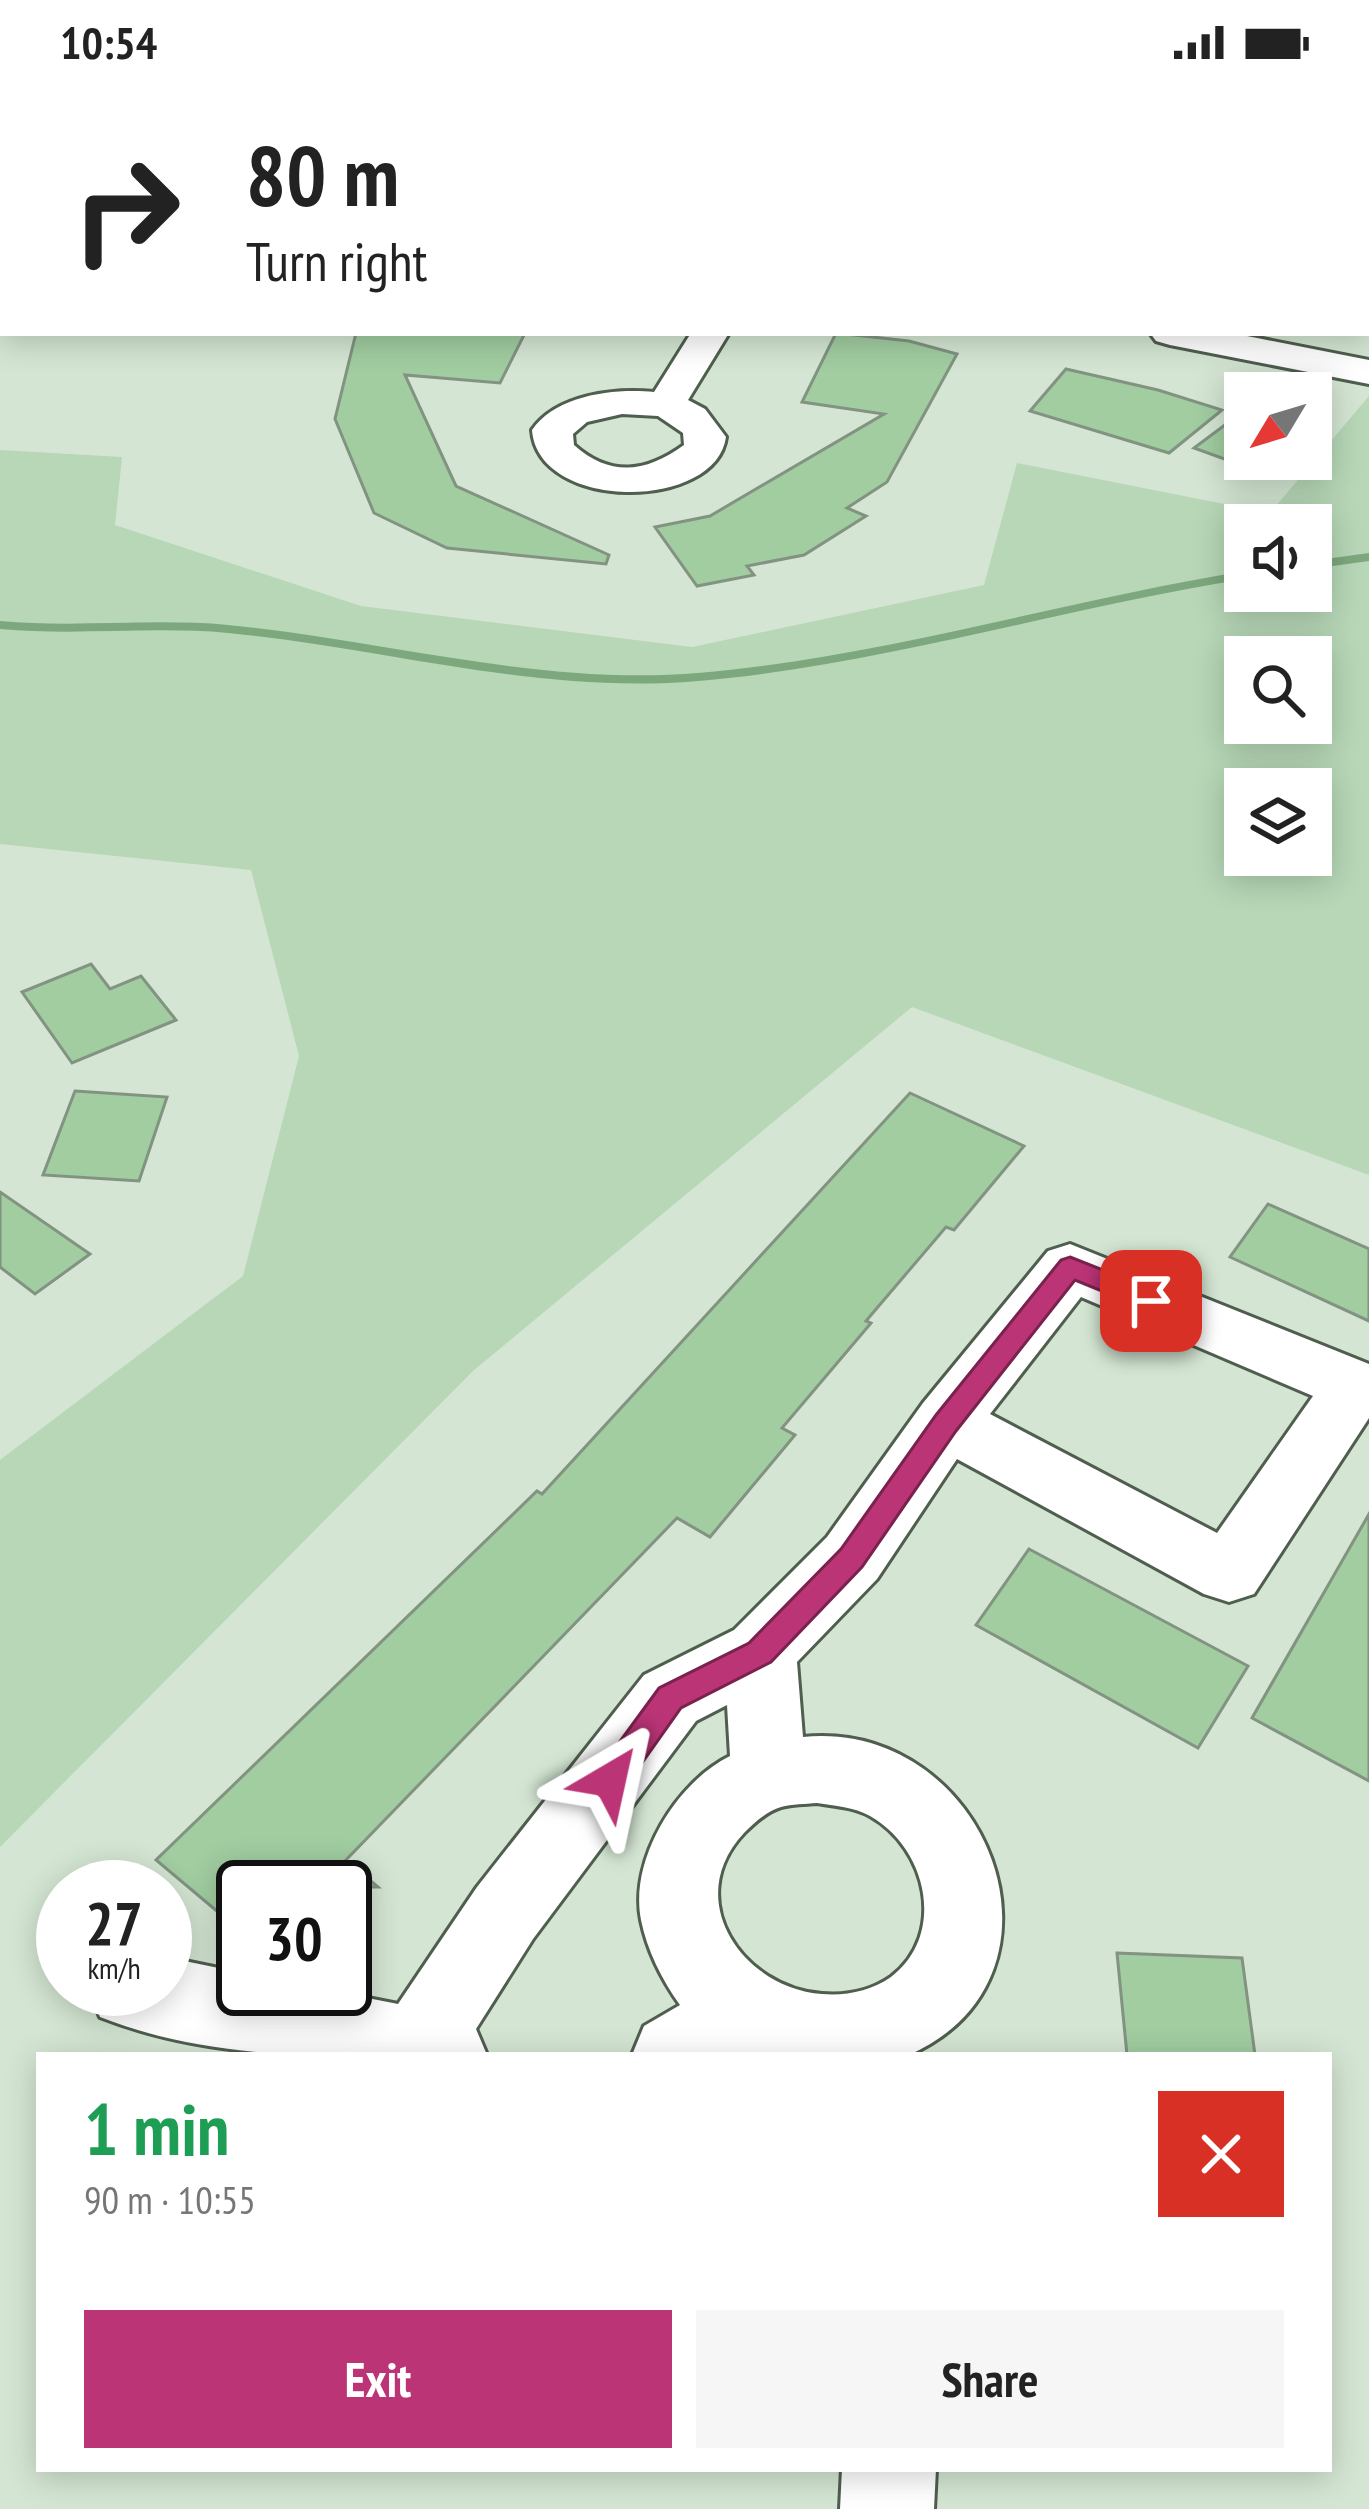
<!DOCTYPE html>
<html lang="en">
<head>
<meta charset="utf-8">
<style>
	body { margin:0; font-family:"PT Sans Narrow",sans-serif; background:#f6f6f6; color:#222; height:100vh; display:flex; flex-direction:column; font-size:45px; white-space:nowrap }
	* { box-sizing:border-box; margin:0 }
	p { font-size:39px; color:#767676 }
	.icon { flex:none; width:66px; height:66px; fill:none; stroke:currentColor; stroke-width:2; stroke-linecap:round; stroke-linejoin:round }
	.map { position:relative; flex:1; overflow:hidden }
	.details { position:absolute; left:36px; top:1968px; width:1296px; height:420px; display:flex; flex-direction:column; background:#fff; border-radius:0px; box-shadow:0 6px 30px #0003 }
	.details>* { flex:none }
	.banner { position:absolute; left:0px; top:0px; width:1371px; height:252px; box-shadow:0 6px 30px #0003; background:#fff; color:#222; overflow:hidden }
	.needle { width:78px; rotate:232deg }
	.buttons { position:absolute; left:1224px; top:288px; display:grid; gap:24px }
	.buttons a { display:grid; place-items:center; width:108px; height:108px; border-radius:0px; background:#fff; box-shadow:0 6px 30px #0003; font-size:60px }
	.speed { position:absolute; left:36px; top:1776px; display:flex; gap:24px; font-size:60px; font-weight:700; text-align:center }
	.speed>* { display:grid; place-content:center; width:156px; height:156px; border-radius:50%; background:#fff; box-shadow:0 6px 30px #0003; line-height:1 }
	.speed small { font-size:30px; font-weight:400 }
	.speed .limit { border:6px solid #111; border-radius:18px; background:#fff; color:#111 }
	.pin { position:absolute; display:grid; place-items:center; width:102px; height:102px; color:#fff; margin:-51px; border-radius:24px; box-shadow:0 6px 18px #0006 }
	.me { position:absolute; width:132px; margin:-66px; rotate:36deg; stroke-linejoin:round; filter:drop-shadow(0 0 9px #0008) }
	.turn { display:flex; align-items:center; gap:42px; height:252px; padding:0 48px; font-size:54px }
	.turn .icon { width:156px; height:156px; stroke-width:2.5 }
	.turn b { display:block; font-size:84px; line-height:102px }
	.round { display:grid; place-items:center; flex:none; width:126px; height:126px; border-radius:0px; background:#f6f6f6 }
	.head { display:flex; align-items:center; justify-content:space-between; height:204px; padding:0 48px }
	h1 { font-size:72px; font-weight:700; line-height:90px; color:#1e9e55 }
	.button { display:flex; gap:24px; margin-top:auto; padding:24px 48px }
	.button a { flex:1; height:138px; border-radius:0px; background:#ba3476; color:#fff; font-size:48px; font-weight:700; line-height:138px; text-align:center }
	.button a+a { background:#f6f6f6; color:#222 }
	.status { display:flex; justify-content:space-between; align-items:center; height:84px; padding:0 60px; background:#fff; direction:ltr }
	.status svg { height:33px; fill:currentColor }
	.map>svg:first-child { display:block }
	.green { fill:#b7d7b7; fill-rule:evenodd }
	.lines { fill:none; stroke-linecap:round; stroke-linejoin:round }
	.stream { fill:#7da87d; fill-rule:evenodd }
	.building { fill:#a1cda1; stroke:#829382; stroke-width:3 }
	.minor-casing { stroke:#4f5e4e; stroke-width:6 }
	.major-casing { stroke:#4f5e4e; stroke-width:6 }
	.minor { fill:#fff; fill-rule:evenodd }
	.major { fill:#fff; fill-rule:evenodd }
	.route { fill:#ba3476; stroke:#79224d; stroke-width:3 }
</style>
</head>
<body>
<div class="status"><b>10:54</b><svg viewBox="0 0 49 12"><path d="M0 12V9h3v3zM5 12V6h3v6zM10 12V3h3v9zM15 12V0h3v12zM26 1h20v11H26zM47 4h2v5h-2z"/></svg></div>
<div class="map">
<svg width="1369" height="2425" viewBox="0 0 1369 2425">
	<rect width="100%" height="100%" fill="#d4e6d3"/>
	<!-- green -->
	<path class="green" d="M 1369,312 L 1369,1091 L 912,923 L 473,1287 L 0,1763 L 0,1376 L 243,1192 L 299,972 L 251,786 L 0,760 L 0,366 L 122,373 L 115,441 L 361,522 L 692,563 L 984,501 L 1017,379 L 1270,429 ZM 1245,441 L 1311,441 L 1311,507 L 1245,507 ZM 1245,573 L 1311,573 L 1311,639 L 1245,639 ZM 1245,705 L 1311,705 L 1311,771 L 1245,771 Z"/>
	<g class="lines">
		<!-- stream -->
		<g class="stream">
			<polygon points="1369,469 1369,477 1311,485 1311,477"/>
			<path d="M 1245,487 L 1245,495 C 1062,524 883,581 698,597 C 539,611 385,564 228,549 C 152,542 76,552 0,545 L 0,537 C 76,544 152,534 228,541 C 385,556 539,602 698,589 C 883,573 1062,517 1245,487 Z"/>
		</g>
	</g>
	<!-- building -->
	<g class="building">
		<polygon points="356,249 525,249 500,299 405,291 456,402 609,471 606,480 447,464 374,429 335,335"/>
		<polygon points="836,249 909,257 957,270 887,398 847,424 866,432 804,471 747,482 754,491 697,502 655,443 710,432 884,330 802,318"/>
		<polygon points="1066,285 1158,306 1222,326 1169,369 1030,327"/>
		<polygon points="1245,326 1245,375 1289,375 1269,391 1194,364"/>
		<polygon points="91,880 110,905 141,892 176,936 72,979 22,908"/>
		<polygon points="75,1007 167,1013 139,1097 43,1091"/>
		<polygon points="910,1009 1024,1062 954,1146 946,1143 866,1237 871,1239 782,1344 795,1351 710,1453 677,1434 346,1776 378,1803 243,1803 243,1849 156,1776 537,1407 542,1410"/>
		<polygon points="0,1108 90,1170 35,1210 0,1183"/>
		<polygon points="1268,1120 1369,1165 1369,1237 1230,1173"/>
		<polygon points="1369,1430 1369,1697 1252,1634"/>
		<polygon points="1029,1465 1248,1582 1198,1664 976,1541"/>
		<polygon points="1117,1869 1242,1874 1255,1971 1127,1971"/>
	</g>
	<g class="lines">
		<!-- minor casing -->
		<g class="minor-casing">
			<g id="minor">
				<polygon points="257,0 290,0 255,3"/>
				<polygon points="624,0 697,0 699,3 626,3"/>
				<polygon points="1159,0 1199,0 1201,3 1161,3"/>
				<polygon points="1250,0 1285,0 1248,3"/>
				<path d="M 691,249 L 729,249 L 688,316 L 705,325 L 726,353 C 716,427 538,428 532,346 C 556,311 614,304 654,308 ZM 622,330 L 658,332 L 683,349 L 684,361 C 647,388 611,394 574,361 L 573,350 L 587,338 Z"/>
				<path d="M 1070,1160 L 1369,1280 L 1369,1334 L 1254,1510 L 1229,1518 L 1204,1510 L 957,1375 L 877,1495 L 797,1578 L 803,1653 C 987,1635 1087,1892 909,1971 L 632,1971 L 644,1942 L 680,1921 C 662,1896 647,1866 641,1836 C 629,1775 677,1698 730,1672 L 727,1621 L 696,1637 L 533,1855 L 476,1945 L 487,1971 C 357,1971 224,1982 100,1933 L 89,1905 L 165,1905 L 165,1873 L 243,1889 L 243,1905 L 322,1905 L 398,1920 L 477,1803 L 644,1591 L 734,1546 L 827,1453 L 923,1319 L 1048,1167 ZM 1081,1213 L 1313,1312 L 1217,1449 L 990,1330 ZM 817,1719 C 835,1722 854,1723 870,1732 C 927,1764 947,1850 891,1893 C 871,1907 846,1912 822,1910 C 743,1904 681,1816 744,1749 C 754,1739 767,1727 781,1723 C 792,1720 805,1720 817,1719 Z"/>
				<polygon points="842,2385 936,2385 934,2425 840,2425"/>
			</g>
		</g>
		<!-- major casing -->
		<g class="major-casing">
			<g id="major">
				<rect x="0" y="138" width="3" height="22"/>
				<polygon points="1150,249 1232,249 1369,276 1369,300 1170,261 1156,257"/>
			</g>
		</g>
		<!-- minor -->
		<use href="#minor" class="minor"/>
		<!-- major -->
		<use href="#major" class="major"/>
	</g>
	<!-- route -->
	<polygon class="route" points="1070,1173 1161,1209 1165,1217 1151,1227 1075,1196 956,1347 862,1483 771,1578 681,1624 622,1707 610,1711 599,1707 594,1696 599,1686 659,1604 749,1559 841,1465 936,1331 1061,1176"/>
</svg>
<div class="buttons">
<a><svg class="needle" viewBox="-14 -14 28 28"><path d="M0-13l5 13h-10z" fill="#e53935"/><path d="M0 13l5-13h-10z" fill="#767676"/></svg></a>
<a><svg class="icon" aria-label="sound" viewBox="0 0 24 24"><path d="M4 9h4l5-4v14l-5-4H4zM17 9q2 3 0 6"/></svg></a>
<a><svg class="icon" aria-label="search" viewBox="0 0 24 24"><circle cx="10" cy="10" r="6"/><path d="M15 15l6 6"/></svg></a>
<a><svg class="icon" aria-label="layers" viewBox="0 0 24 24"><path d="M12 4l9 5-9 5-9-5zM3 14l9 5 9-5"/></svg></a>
</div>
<div class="speed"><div>27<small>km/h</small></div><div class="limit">30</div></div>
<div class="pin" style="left:1151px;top:1217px;background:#d93025"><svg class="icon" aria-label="arrive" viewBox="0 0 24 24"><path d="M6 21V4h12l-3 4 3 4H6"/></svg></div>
<svg class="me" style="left:610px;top:1696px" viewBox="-20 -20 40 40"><path d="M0-17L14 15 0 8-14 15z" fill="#ba3476" stroke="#fff" stroke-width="4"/></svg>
<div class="banner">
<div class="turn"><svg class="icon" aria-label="right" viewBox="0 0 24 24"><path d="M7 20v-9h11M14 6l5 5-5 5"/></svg><div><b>80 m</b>Turn right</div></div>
</div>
<section class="details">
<div class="head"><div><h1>1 min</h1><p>90 m · 10:55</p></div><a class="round" style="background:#d93025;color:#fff"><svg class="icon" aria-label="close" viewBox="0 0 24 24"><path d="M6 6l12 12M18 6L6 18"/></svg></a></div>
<div class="button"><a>Exit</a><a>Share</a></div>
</section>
</div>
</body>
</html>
